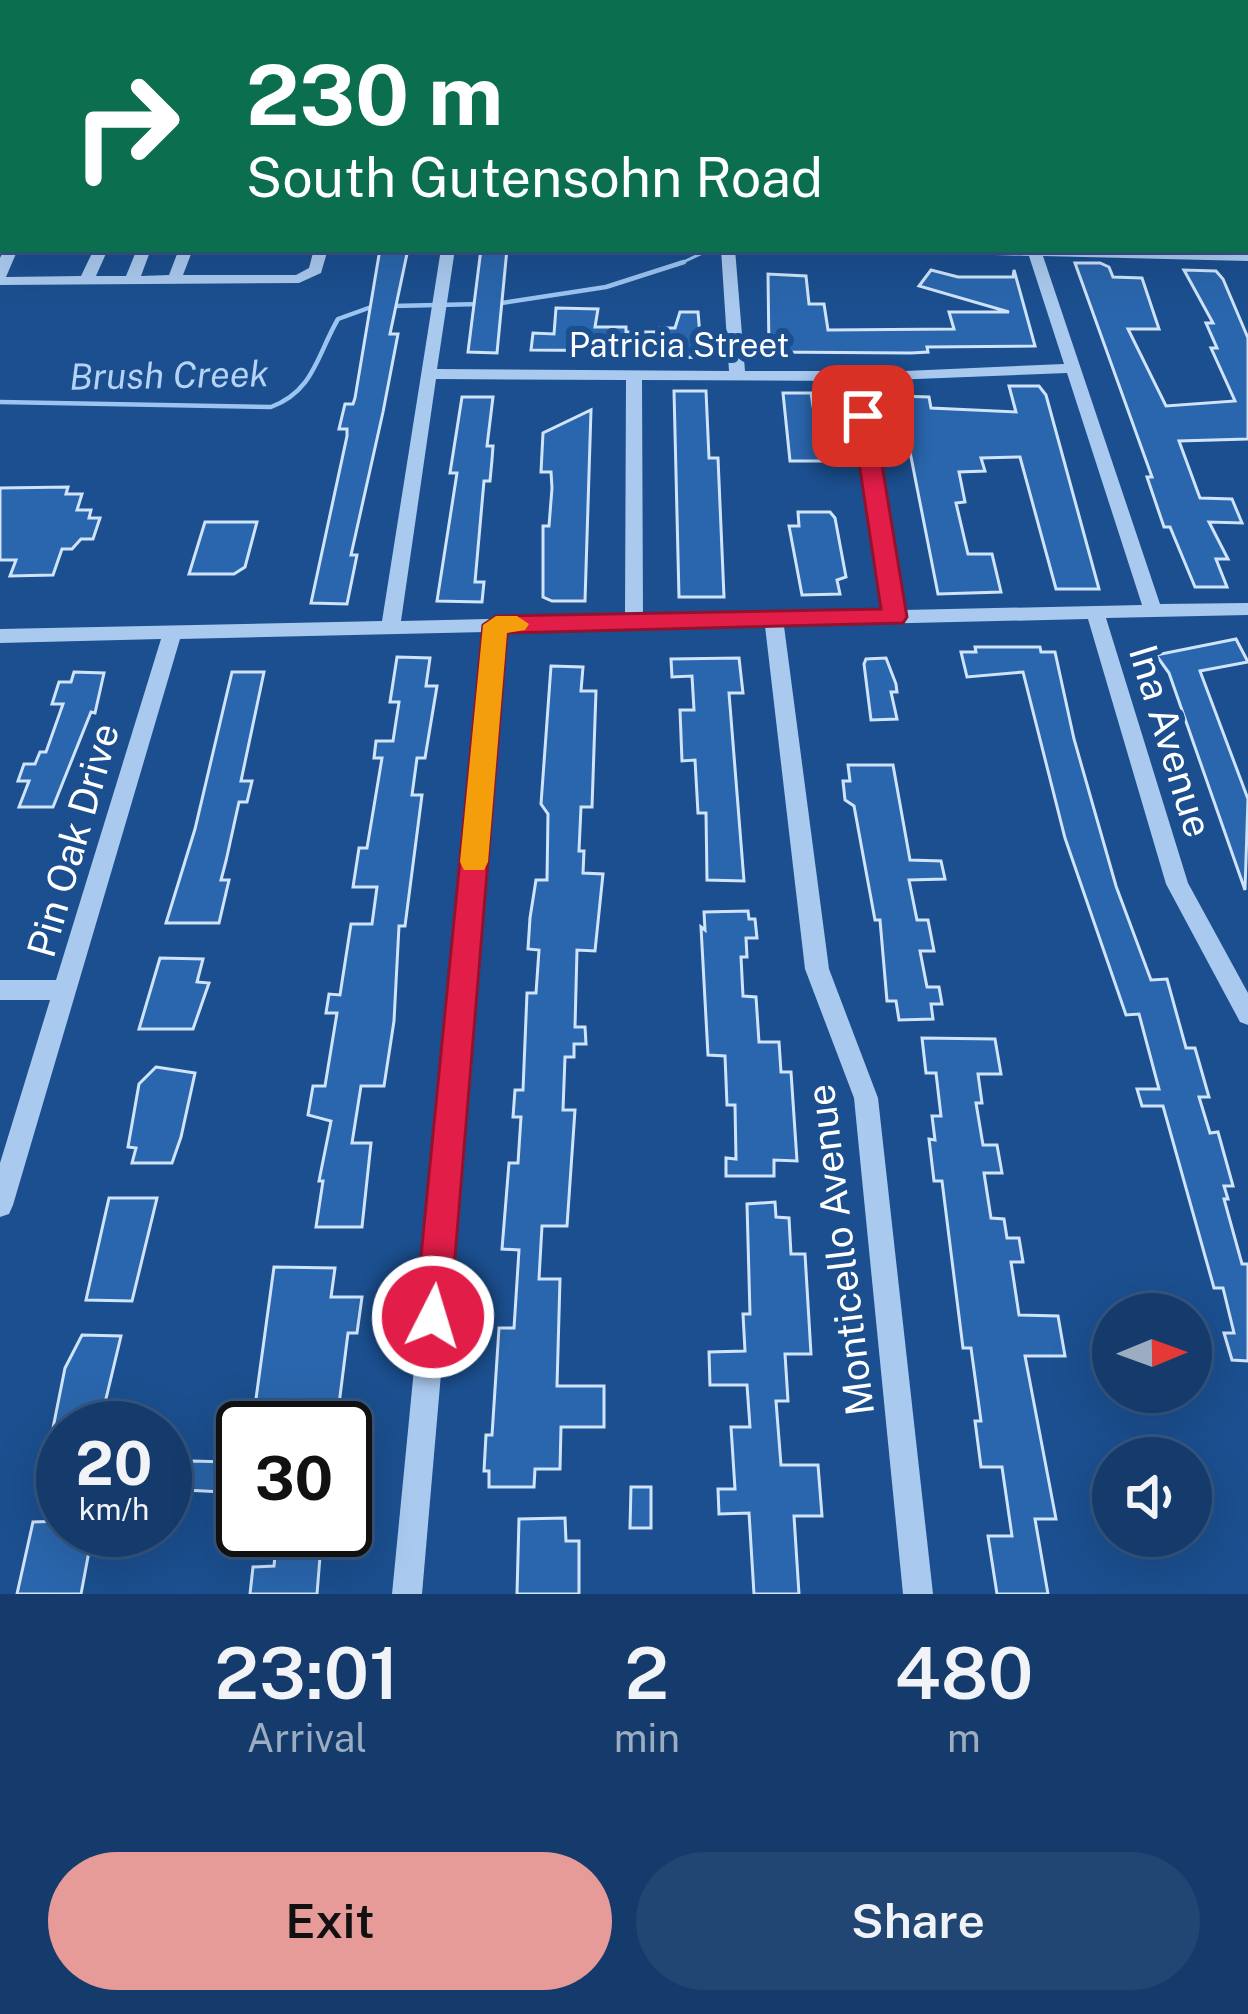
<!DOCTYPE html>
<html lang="en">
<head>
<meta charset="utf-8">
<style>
	body { margin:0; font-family:"Public Sans",sans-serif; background:#214673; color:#f1f3f6; height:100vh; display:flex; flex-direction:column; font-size:45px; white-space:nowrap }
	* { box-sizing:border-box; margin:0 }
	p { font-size:39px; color:#9dadc1 }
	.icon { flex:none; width:66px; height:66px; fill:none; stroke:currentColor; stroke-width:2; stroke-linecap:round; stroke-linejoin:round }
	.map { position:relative; height:1594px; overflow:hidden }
	.panel { display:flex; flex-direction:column; background:#143b6b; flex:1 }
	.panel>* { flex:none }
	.top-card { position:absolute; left:0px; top:0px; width:1248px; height:252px; box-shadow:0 12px 48px #0002,0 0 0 3px #33557e; background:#0b6e4f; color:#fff; overflow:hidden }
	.needle { width:78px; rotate:89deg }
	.tools { position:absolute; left:1092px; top:1293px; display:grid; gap:24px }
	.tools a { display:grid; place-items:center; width:120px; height:120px; border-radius:50%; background:#143b6b; box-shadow:0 12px 48px #0002,0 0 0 3px #33557e; font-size:60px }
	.speed { position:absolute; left:36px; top:1401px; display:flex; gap:24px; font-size:60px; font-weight:700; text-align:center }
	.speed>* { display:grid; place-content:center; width:156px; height:156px; border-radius:50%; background:#143b6b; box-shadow:0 12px 48px #0002,0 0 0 3px #33557e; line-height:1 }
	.speed small { font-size:30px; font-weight:400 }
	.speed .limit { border:6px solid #111; border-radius:18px; background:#fff; color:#111 }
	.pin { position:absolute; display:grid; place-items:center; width:102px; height:102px; color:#fff; margin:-51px; border-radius:24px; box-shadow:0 6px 18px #0006 }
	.me { position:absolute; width:132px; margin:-66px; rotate:5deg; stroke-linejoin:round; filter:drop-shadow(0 0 9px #0008) }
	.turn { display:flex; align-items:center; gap:42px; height:252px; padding:0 48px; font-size:54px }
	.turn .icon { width:156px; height:156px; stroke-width:2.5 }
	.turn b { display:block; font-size:84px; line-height:102px }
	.eta { display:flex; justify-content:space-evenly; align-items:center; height:204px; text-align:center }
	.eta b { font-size:72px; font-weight:600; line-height:84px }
	.cta { display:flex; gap:24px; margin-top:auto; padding:24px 48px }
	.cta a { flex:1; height:138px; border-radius:72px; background:#e69b98; color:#111; font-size:48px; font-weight:600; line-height:138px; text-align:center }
	.cta a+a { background:#214673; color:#f1f3f6 }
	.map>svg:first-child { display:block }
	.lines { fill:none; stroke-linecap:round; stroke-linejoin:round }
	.stream-far1 { stroke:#9cc4f0; stroke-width:3 }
	.stream { stroke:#9cc4f0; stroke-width:4.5 }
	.building { fill:#2a66ad; stroke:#cfe3fa; stroke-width:3 }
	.minor { fill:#a9c9ee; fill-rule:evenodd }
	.route { fill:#e11d48; stroke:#92132f; stroke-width:3 }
	.slow { fill:#f59e0b }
	.labels { text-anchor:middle; stroke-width:12; stroke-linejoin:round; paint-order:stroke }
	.far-street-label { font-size:33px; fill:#fff; stroke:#1b4f8f }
	.far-water-label { font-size:36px; font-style:italic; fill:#b5d3f5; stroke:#1b4f8f }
	.street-label { font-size:39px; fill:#fff; stroke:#1b4f8f }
</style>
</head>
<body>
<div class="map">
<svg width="1248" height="1594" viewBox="0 0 1248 1594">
	<rect width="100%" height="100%" fill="#1b4f8f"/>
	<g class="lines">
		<!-- stream-far1 -->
		<polyline class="stream-far1" points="677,265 711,249"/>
		<!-- stream -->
		<g class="stream">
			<polyline points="495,304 606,287 684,262"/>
			<polyline points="393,306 481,304"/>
			<path d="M 0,402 L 271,407 C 314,391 317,355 338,319 L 374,306"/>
		</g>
	</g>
	<!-- building -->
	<g class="building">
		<polygon points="380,249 408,249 390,334 398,334 383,412 351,555 357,555 347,604 311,603 347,436 347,429 339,429 345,404 353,404 355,398"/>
		<polygon points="481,249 507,249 497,353 468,352"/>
		<polygon points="1075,263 1100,263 1109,267 1113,277 1142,278 1159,329 1128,329 1166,406 1235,401 1211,348 1217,348 1206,323 1213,323 1184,270 1216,271 1223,279 1248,338 1248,439 1179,441 1200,498 1232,499 1242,523 1209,522 1228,559 1216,559 1227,587 1195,587 1170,527 1164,527 1147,477 1152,477"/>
		<polygon points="931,270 958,277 1013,277 1014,270 1035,346 927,347 928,352 911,353 769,352 768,274 806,276 809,304 824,304 828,330 954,329 949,312 1009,312 919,286"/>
		<polygon points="556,308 598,309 595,327 626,327 626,332 660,332 660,328 675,328 680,312 698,312 702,358 660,356 660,351 531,350 533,333 554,334"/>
		<polygon points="1009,386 1039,386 1046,395 1099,589 1056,589 1020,457 981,458 985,471 959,472 965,502 956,503 968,554 992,554 1001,592 938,594 899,396 929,397 931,408 1016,412"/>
		<polygon points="674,391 706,391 709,458 718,458 724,597 679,597"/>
		<polygon points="783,393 811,393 813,406 818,406 826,461 790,461"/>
		<polygon points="462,397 493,397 487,446 493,446 492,460 490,481 484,481 475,582 484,582 482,602 437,601 457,473 450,473"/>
		<polygon points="591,410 585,601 552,601 543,597 543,526 549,526 552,488 551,472 541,472 543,433"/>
		<polygon points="68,487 66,494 82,494 77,510 91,510 89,518 100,518 93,539 81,539 72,549 62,549 53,575 10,576 16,560 0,560 0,488"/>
		<polygon points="798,512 830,512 835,518 846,577 837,580 840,594 802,595 789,526 799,526"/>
		<polygon points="205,522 257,522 245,567 234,574 189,574"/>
		<polygon points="1236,639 1248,662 1200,671 1248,799 1245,890 1169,673 1156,655"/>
		<polygon points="975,647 1040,647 1041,652 1055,652 1074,739 1116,886 1151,980 1167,979 1186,1048 1195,1048 1209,1097 1199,1097 1210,1133 1218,1132 1233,1186 1224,1186 1228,1199 1224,1199 1242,1264 1248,1264 1248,1361 1232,1360 1224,1333 1234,1333 1223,1288 1214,1288 1163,1106 1142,1106 1137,1089 1159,1089 1139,1014 1126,1015 1065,838 1023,672 967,677 961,652 976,652"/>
		<polygon points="397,657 430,658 426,686 437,686 425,758 417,758 412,795 422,795 405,926 399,926 394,1021 384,1086 361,1086 352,1143 371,1143 362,1227 316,1227 323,1181 319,1181 331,1121 308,1115 313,1086 325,1086 337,1013 326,1013 329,994 340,995 351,924 372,924 377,887 353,887 359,848 367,848 382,758 374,758 376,741 393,741 399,702 390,702"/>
		<polygon points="739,658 743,693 729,693 744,881 707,880 706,813 698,813 695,760 682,761 680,710 694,710 692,676 672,677 671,659"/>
		<polygon points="886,658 896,684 897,692 891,692 897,719 871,720 864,664 866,659"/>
		<polygon points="551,666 583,667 581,691 596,691 592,807 581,807 579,851 584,851 583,873 603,874 595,951 577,950 575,1027 585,1027 586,1044 574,1044 574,1057 565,1057 563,1110 575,1110 567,1226 542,1226 539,1279 560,1279 557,1386 604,1386 604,1427 561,1427 560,1469 535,1469 534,1487 489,1487 489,1471 484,1471 486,1435 492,1435 499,1328 514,1328 519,1250 502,1249 509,1163 518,1163 521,1117 513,1117 515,1090 523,1090 527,993 536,993 539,950 528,949 530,918 536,880 547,880 548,814 541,804"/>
		<polygon points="74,672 104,673 95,713 91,712 53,807 19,807 29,781 18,781 24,764 35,764 40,752 46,752 63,704 52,704 59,682 71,682"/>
		<polygon points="232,672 264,672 241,781 252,781 247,802 239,802 226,861 221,880 229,880 219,923 166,923 195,829"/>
		<polygon points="848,765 893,765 910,860 941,861 945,879 909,880 917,920 928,920 934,951 920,951 927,987 939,987 942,1004 931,1004 933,1019 899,1020 896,1001 887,1001 880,920 875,920 854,806 845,800 843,781 850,781"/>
		<polygon points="748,911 749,919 755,919 757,938 746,938 747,957 741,957 743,996 756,997 759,1042 779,1042 781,1072 791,1072 797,1161 774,1160 774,1176 726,1176 726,1158 736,1159 735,1105 727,1105 725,1056 708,1055 701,927 705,930 704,912"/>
		<polygon points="160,958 203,959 197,982 209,983 193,1029 139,1029"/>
		<polygon points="922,1038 995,1039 1001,1074 978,1074 982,1103 976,1103 983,1145 997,1145 1002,1173 984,1173 991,1218 1004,1219 1007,1238 1019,1238 1023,1262 1011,1262 1019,1315 1058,1316 1065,1356 1025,1356 1056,1519 1035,1519 1048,1594 997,1594 988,1536 1012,1536 1002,1467 981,1467 975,1421 981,1421 971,1348 963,1348 942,1181 934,1181 929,1139 935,1140 932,1116 941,1116 936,1073 926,1073"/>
		<polygon points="156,1067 195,1073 181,1137 172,1163 132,1163 136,1148 128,1147 139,1084"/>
		<polygon points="109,1198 157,1198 132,1301 86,1300"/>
		<polygon points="775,1202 776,1217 789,1218 791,1254 805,1254 811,1354 785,1354 788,1401 776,1401 781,1465 818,1465 822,1516 794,1516 799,1594 754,1594 749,1513 719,1514 718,1489 735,1489 731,1427 750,1427 747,1385 710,1385 709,1352 745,1351 743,1314 750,1314 747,1204"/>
		<polygon points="274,1267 335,1268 331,1297 362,1297 357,1333 348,1333 336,1428 252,1428"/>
		<polygon points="82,1335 121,1336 99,1428 53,1428 65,1368"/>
		<polygon points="192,1461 227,1462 222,1492 186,1490"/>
		<polygon points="631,1487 651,1487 651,1528 630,1528"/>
		<polygon points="565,1518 566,1541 579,1541 579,1594 517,1594 519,1519"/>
		<polygon points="63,1521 63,1530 93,1530 81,1594 17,1594 33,1522"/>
		<polygon points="322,1532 317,1594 250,1594 253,1567 274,1566 277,1534"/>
	</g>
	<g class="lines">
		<!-- minor -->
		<g class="minor">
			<polygon points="346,0 358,0 357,3 345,3"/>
			<polygon points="1119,0 1131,0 1133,3 1121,3"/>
			<rect x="1245" y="57" width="3" height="8"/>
			<rect x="0" y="109" width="3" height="8"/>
			<polygon points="3,191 3,204 0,205 0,192"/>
			<rect x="1245" y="192" width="3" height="8"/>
			<polygon points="4,249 18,249 6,277 81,276 94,249 108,249 96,276 126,276 137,249 151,249 141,276 169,275 179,249 193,249 183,275 296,275 309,268 314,249 328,249 321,273 299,283 0,285 0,258"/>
			<path d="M 441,249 L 455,249 L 437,369 L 729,371 L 721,249 L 735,249 L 745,371 L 905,371 L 1064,364 L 1029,256 L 963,254 L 957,249 L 1248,253 L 1248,261 L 1043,256 L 1160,604 L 1248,603 L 1248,615 L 1106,618 L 1188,883 L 1248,993 L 1248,1025 L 1240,1022 L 1166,884 L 1088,619 L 784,626 L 829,969 L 878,1098 L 933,1594 L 903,1594 L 854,1098 L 805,969 L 765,626 L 505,632 L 422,1594 L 392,1594 L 486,632 L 180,639 L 13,1205 L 9,1214 L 0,1217 L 0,1163 L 50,1000 L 0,1000 L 0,980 L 56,980 L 161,639 L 0,643 L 0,629 L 382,621 ZM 1067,373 L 1142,605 L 903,610 L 866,381 ZM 436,379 L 626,380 L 625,616 L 401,621 ZM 642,380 L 850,381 L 885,610 L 643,616 Z"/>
		</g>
	</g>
	<!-- route -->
	<polygon class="route" points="863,409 874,416 907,617 903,623 507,633 450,1317 445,1330 433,1335 420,1330 415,1317 483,625 496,616 881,609 852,416"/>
	<!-- slow -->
	<polygon class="slow" points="496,616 517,616 529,624 525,630 507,633 488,862 484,870 464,870 460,862 483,625"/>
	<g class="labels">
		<!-- far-street labels -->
		<g class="far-street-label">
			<text x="679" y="357">Patricia Street</text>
		</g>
		<!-- far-water labels -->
		<g class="far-water-label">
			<text transform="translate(169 375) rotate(-1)" y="13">Brush Creek</text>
		</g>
		<!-- street labels -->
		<g class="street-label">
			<text transform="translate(1171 741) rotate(73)" y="14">Ina Avenue</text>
			<text transform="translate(73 840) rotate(-74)" y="14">Pin Oak Drive</text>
			<text transform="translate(840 1250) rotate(-97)" y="14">Monticello Avenue</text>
		</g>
	</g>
</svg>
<div class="tools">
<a><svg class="needle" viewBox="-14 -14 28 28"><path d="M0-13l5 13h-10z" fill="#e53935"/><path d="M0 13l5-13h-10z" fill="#9dadc1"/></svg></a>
<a><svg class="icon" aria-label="sound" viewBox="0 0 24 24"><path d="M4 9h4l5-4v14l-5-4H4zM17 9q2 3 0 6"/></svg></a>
</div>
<div class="speed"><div>20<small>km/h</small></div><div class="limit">30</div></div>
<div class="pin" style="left:863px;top:416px;background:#d93025"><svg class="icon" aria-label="arrive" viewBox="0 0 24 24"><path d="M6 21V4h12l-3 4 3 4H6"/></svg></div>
<svg class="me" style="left:433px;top:1317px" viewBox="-20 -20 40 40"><circle r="17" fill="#e11d48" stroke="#fff" stroke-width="3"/><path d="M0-11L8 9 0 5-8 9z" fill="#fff"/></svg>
<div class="top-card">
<div class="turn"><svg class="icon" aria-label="right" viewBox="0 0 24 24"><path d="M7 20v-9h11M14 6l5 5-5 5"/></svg><div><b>230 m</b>South Gutensohn Road</div></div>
</div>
</div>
<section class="panel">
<div class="eta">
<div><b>23:01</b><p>Arrival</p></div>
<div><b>2</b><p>min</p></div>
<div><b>480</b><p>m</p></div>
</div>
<div class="cta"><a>Exit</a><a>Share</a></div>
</section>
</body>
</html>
